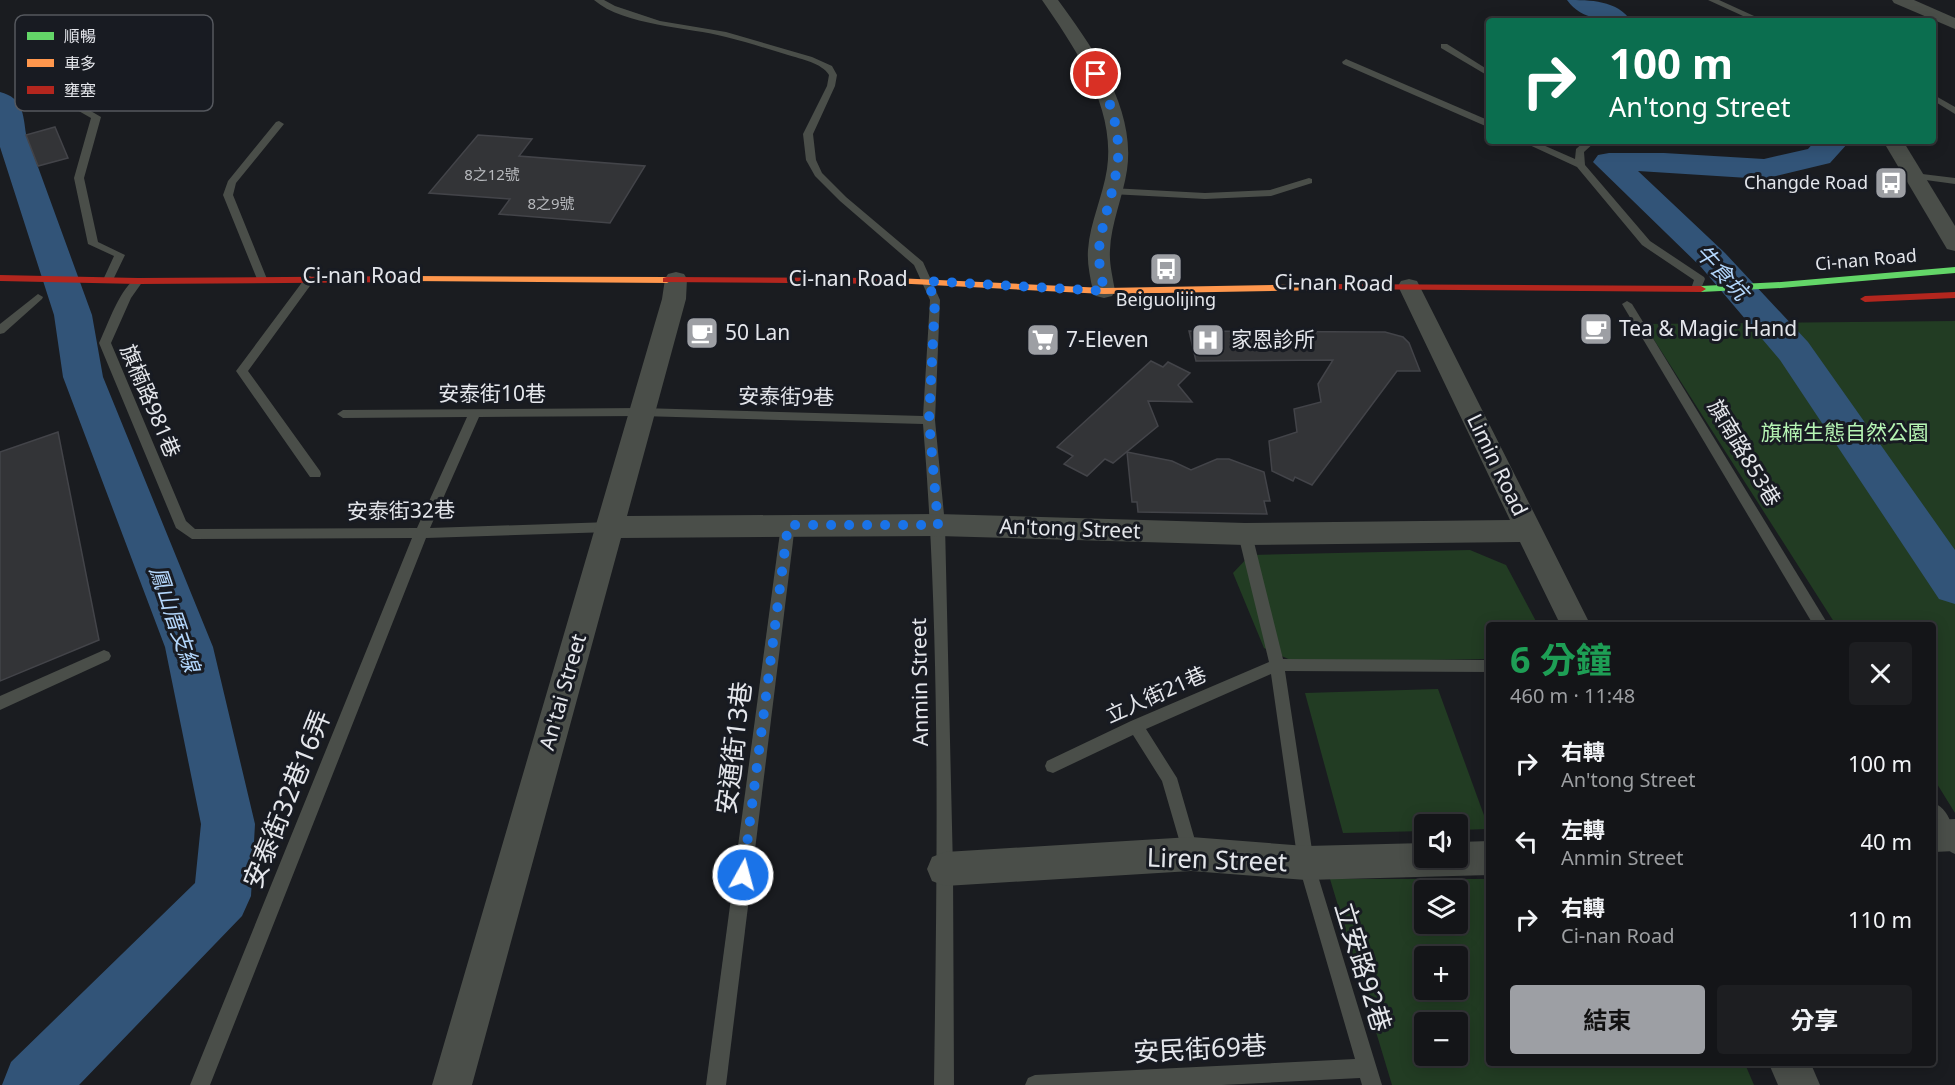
<!DOCTYPE html>
<html lang="zh-TW">
<head>
<meta charset="utf-8">
<style>
	body { margin:0; font-family:"Noto Sans","Noto Sans TC",sans-serif; background:#1d1e21; color:#f1f3f6; height:100vh; display:flex; flex-direction:column; font-size:22px; white-space:nowrap }
	* { box-sizing:border-box; margin:0 }
	p { font-size:20px; color:#9d9fa2 }
	.icon { flex:none; width:33px; height:33px; fill:none; stroke:currentColor; stroke-width:2; stroke-linecap:round; stroke-linejoin:round }
	.map { position:relative; flex:1; overflow:hidden }
	.panel { position:absolute; left:1486px; top:622px; width:450px; height:444px; display:flex; flex-direction:column; background:#141518; border-radius:6px; box-shadow:0 3px 15px #0003,0 0 0 2px #333437 }
	.panel>* { flex:none }
	.guide { position:absolute; left:1486px; top:18px; width:450px; height:126px; border-radius:6px; box-shadow:0 3px 15px #0003,0 0 0 2px #333437; background:#0b6e4f; color:#fff; overflow:hidden }
	.buttons { position:absolute; left:1414px; top:814px; display:grid; gap:12px }
	.buttons a { display:grid; place-items:center; width:54px; height:54px; border-radius:6px; background:#141518; box-shadow:0 3px 15px #0003,0 0 0 2px #333437; font-size:30px }
	.pin { position:absolute; display:grid; place-items:center; width:51px; height:51px; color:#fff; margin:-26px; border:3px solid #fff; border-radius:50%; box-shadow:0 2px 6px #0007 }
	.me { position:absolute; width:66px; margin:-33px; rotate:7deg; stroke-linejoin:round; filter:drop-shadow(0 0 4px #0008) }
	.turn { display:flex; align-items:center; gap:21px; height:126px; padding:0 24px; font-size:27px }
	.turn .icon { width:78px; height:78px; stroke-width:2.5 }
	.turn b { display:block; font-size:42px; line-height:51px }
	.round { display:grid; place-items:center; flex:none; width:63px; height:63px; border-radius:6px; background:#1d1e21 }
	.overview { display:flex; align-items:center; justify-content:space-between; height:102px; padding:0 24px }
	h1 { font-size:36px; font-weight:700; line-height:45px; color:#1e9e55 }
	.action { display:flex; gap:12px; margin-top:auto; padding:12px 24px }
	.action a { flex:1; height:69px; border-radius:6px; background:#9d9fa4; color:#111; font-size:24px; font-weight:700; line-height:69px; text-align:center }
	.action a+a { background:#1d1e21; color:#f1f3f6 }
	ul { padding:0; list-style:none }
	li { display:flex; align-items:center; gap:18px; height:78px; padding:0 24px }
	li div { flex:1 }
	li b { display:block; font-size:22px }
	li em { font-style:normal }
	.map>svg:first-child { display:block }
	.green { fill:#223c23; fill-rule:evenodd }
	.lines { fill:none; stroke-linecap:round; stroke-linejoin:round }
	.river { fill:#325478; fill-rule:evenodd }
	.building { fill:#333437; stroke:#434449; stroke-width:1.5 }
	.lane { fill:#4a4e49; fill-rule:evenodd }
	.street { fill:#4a4e49; fill-rule:evenodd }
	.fast { fill:#63d668; fill-rule:evenodd }
	.slow { fill:#ff974d; fill-rule:evenodd }
	.jam { fill:#b3261e; fill-rule:evenodd }
	.route { stroke:#1a73e8; stroke-width:10; stroke-dasharray:0 18 }
	.labels { text-anchor:middle; stroke-width:6; stroke-linejoin:round; paint-order:stroke }
	.far-number-label { font-size:15px; fill:#b8babe }
	.far-poi-label { font-size:18px; fill:#e4e6eb; stroke:#181b22; text-anchor:end }
	.far-street-label { font-size:18px; fill:#e4e6eb; stroke:#181b22 }
	.street-label { font-size:21px; fill:#e4e6eb; stroke:#181b22 }
	.poi-label { font-size:21px; fill:#e4e6eb; stroke:#181b22; text-anchor:start }
	.park-label { font-size:21px; fill:#b6f5b4; stroke:#181b22 }
	.water-label { font-size:22px; font-style:italic; fill:#b3d6fb; stroke:#181b22 }
	.near-street-label { font-size:26px; fill:#e4e6eb; stroke:#181b22 }
	.key { fill:#181b22; stroke:#55585e; stroke-width:1.5 }
	.key-label { font-size:16px; fill:#e4e6eb }
</style>
</head>
<body>
<div class="map">
<svg width="1955" height="1085" viewBox="0 0 1955 1085">
	<rect width="100%" height="100%" fill="#1a1c20"/>
	<!-- green -->
	<g class="green">
		<polygon points="1955,321 1955,813 1934,779 1934,626 1836,625 1644,324"/>
		<polygon points="1470,550 1506,565 1538,625 1490,626 1489,659 1295,662 1264,648 1233,573 1250,555"/>
		<polygon points="1438,689 1489,829 1458,830 1458,825 1425,825 1425,831 1343,833 1305,693"/>
		<path d="M 1330,879 L 1489,879 L 1490,1064 L 1745,1064 L 1754,1085 L 1392,1085 ZM 1425,891 L 1458,891 L 1458,924 L 1425,924 ZM 1425,957 L 1458,957 L 1458,990 L 1425,990 ZM 1425,1023 L 1458,1023 L 1458,1056 L 1425,1056 Z"/>
	</g>
	<g class="lines">
		<!-- river -->
		<g class="river">
			<path d="M 1567,0 C 1590,0 1617,0 1631,21 C 1608,21 1582,21 1567,0 Z"/>
			<path d="M 0,92 C 23,98 23,113 26,134 L 92,315 L 103,377 L 213,647 L 255,824 L 251,896 L 242,916 L 79,1085 L 2,1085 L 11,1062 L 195,883 L 201,824 L 165,647 L 63,377 L 54,315 L 0,147 Z"/>
			<polygon points="1815,141 1847,141 1848,143 1830,163 1764,179 1638,171 1725,253 1808,342 1955,550 1955,604 1939,599 1780,360 1701,267 1593,162 1598,155 1609,153 1664,153 1764,159 1808,149"/>
		</g>
	</g>
	<!-- building -->
	<g class="building">
		<polygon points="55,127 68,158 38,166 26,135"/>
		<polygon points="478,135 532,139 519,156 645,166 610,223 499,214 510,199 429,193"/>
		<polygon points="1189,331 1385,332 1403,337 1409,343 1420,371 1397,371 1312,485 1295,477 1293,481 1272,471 1269,441 1297,432 1294,409 1321,402 1318,384 1333,360 1196,361"/>
		<polygon points="1151,361 1163,367 1168,362 1190,373 1178,385 1192,402 1148,401 1158,426 1113,463 1105,459 1087,476 1064,464 1073,456 1057,447"/>
		<polygon points="58,432 99,640 0,681 0,452"/>
		<polygon points="1127,452 1172,461 1191,470 1217,459 1229,459 1264,472 1270,501 1264,501 1267,514 1138,512 1137,502 1132,502"/>
	</g>
	<g class="lines">
		<!-- lane -->
		<g class="lane">
			<path d="M 594,0 L 604,0 L 615,6 L 660,21 L 726,32 L 812,57 L 832,66 L 837,75 L 835,86 L 813,134 L 816,160 L 822,173 L 846,197 L 923,262 L 940,300 L 935,420 L 945,525 L 953,869 L 954,1085 L 934,1085 C 937,865 941,643 923,424 L 641,416 L 479,417 L 430,528 L 610,522 L 617,527 L 610,532 L 426,538 L 210,1085 L 190,1085 L 412,538 L 192,539 L 176,528 L 99,343 C 107,327 121,284 138,278 L 143,281 L 131,298 L 111,343 L 186,521 L 195,529 L 417,528 L 467,417 L 343,418 L 337,414 L 343,410 L 641,408 L 923,416 L 930,300 L 914,265 L 840,201 L 815,176 L 806,160 L 803,134 L 827,86 L 829,75 C 822,63 801,59 788,55 C 768,49 747,42 726,37 C 689,27 624,26 594,0 Z"/>
			<polygon points="1708,0 1719,0 1765,21 1754,21"/>
			<polygon points="1441,44 1447,44 1490,71 1490,77 1441,48"/>
			<polygon points="1346,59 1490,121 1490,128 1343,64 1342,62"/>
			<polygon points="35,82 41,82 101,117 84,178 98,242 125,255 112,282 104,282 103,280 114,256 88,244 74,178 91,118 35,86"/>
			<polygon points="1934,95 1955,107 1955,114 1934,101"/>
			<polygon points="279,121 284,124 236,183 233,195 267,279 262,282 257,279 223,195 228,181 276,122"/>
			<polygon points="1521,141 1534,141 1575,159 1576,149 1585,141 1596,141 1584,152 1585,165 1650,241 1704,277 1705,279 1700,291 1696,292 1691,289 1694,280 1642,245 1577,167"/>
			<polygon points="1914,173 1955,178 1955,184 1911,178 1911,174"/>
			<polygon points="1309,178 1312,179 1312,183 1271,196 1205,199 1111,194 1106,191 1111,188 1205,193 1270,190"/>
			<polygon points="310,276 315,279 248,371 320,471 321,474 320,477 310,477 236,371 306,277"/>
			<polygon points="38,294 43,297 42,299 4,333 0,334 0,324"/>
			<polygon points="1627,301 1632,304 1829,626 1814,626 1622,304"/>
			<polygon points="788,520 795,525 726,1085 706,1085 781,525"/>
			<polygon points="1245,529 1252,534 1283,659 1490,660 1490,672 1285,671 1314,863 1382,1085 1362,1085 1360,1078 1222,1085 1025,1085 1028,1078 1035,1075 1355,1059 1298,863 1271,674 1146,729 1177,778 1199,854 1197,860 1191,862 1185,860 1162,781 1133,735 1053,773 1047,771 1045,766 1047,761 1131,721 1269,662 1238,534"/>
			<polygon points="104,650 109,652 111,656 109,660 0,710 0,696"/>
			<path d="M 1934,803 C 1953,811 1955,837 1955,854 C 1937,847 1932,820 1934,803 Z"/>
		</g>
		<!-- street -->
		<g class="street">
			<path d="M 1042,0 L 1058,0 C 1093,48 1136,108 1127,170 C 1123,197 1111,223 1110,250 C 1109,264 1113,278 1115,291 L 1112,296 L 1104,298 L 1096,296 L 1093,291 C 1090,277 1087,263 1088,250 C 1090,222 1103,196 1107,169 C 1116,107 1075,48 1042,0 Z"/>
			<polygon points="1892,0 1914,0 1955,18 1955,29 1894,3"/>
			<polygon points="1883,141 1903,141 1955,226 1955,251 1947,249 1944,244"/>
			<polygon points="676,272 684,274 687,279 686,299 627,516 938,514 1245,523 1510,520 1398,286 1401,281 1409,279 1417,281 1591,626 1561,626 1520,542 1245,545 938,536 621,538 472,1085 432,1085 662,299 665,279 668,274"/>
			<polygon points="1955,819 1955,851 1934,852 1934,820"/>
			<polygon points="1191,837 1306,846 1425,843 1425,858 1458,858 1458,842 1490,841 1490,875 1306,880 1191,871 945,886 932,881 927,869 932,857 945,852"/>
			<polygon points="1769,1064 1811,1064 1820,1085 1778,1085"/>
		</g>
		<!-- fast -->
		<polygon class="fast" points="1955,267 1955,273 1781,288 1701,292 1696,289 1701,286 1781,282"/>
		<!-- slow -->
		<g class="slow">
			<polygon points="412,276 667,277 672,280 667,283 408,281 408,277"/>
			<polygon points="896,278 1104,288 1327,284 1332,287 1327,290 1104,294 892,283 892,279"/>
		</g>
		<!-- jam -->
		<g class="jam">
			<polygon points="0,275 138,278 412,276 417,279 412,282 138,284 0,281"/>
			<polygon points="667,277 896,278 901,281 896,284 663,282 663,278"/>
			<polygon points="1327,284 1701,286 1706,289 1701,292 1323,289 1322,287"/>
			<polygon points="1955,292 1955,298 1865,302 1860,299 1865,296"/>
		</g>
	</g>
	<g class="lines">
		<!-- route -->
		<path class="route" d="M 743,875 L 788,525 L 938,525 L 929,420 L 935,300 L 927,281 L 1104,291 C 1102,278 1098,262 1099,249 C 1102,221 1113,195 1117,167 C 1122,137 1111,99 1096,74"/>
	</g>
	<!-- icons -->
	<defs>
		<g id="bus-square" transform="scale(1.725)"><rect x="-9" y="-9" width="18" height="18" rx="4" fill="#9d9fa4" stroke="#181b22"/><path d="M-5-6H5V4H4V6H2V4H-2V6H-4V4H-5ZM-3.5-4V0h7V-4ZM-3.5 1.2v1.5H-2V1.2ZM2 1.2v1.5H3.5V1.2Z" fill="#fff"/></g>
		<g id="cafe-square" transform="scale(1.725)"><rect x="-9" y="-9" width="18" height="18" rx="4" fill="#9d9fa4" stroke="#181b22"/><path d="M-5.5-4.5H6V0H3Q3 3.5 0 3.5H-2.5Q-5.5 3.5-5.5 0ZM3-3.2v2h1.7v-2ZM-6 4.5H4V6H-6Z" fill="#fff"/></g>
		<g id="supermarket-square" transform="scale(1.725)"><rect x="-9" y="-9" width="18" height="18" rx="4" fill="#9d9fa4" stroke="#181b22"/><path d="M-6-5.5h2.5l.6 2H6L4.5 2H-2.5L-4.4-4H-6ZM-1.5 3.2a1.3 1.3 0 1 0 .1 0ZM3 3.2a1.3 1.3 0 1 0 .1 0Z" fill="#fff"/></g>
		<g id="hospital-square" transform="scale(1.725)"><rect x="-9" y="-9" width="18" height="18" rx="4" fill="#9d9fa4" stroke="#181b22"/><path d="M-5-5h3v3.5h4V-5h3V5h-3V1.5h-4V5h-3Z" fill="#fff"/></g>
	</defs>
	<g fill-rule="evenodd">
		<use href="#bus-square" x="1891" y="183"/>
		<use href="#bus-square" x="1166" y="269"/>
		<use href="#cafe-square" x="1596" y="329"/>
		<use href="#cafe-square" x="702" y="333"/>
		<use href="#supermarket-square" x="1043" y="340"/>
		<use href="#hospital-square" x="1208" y="340"/>
	</g>
	<g class="labels">
		<!-- far-number labels -->
		<g class="far-number-label">
			<text x="492" y="180">8之12號</text>
			<text x="551" y="209">8之9號</text>
		</g>
		<!-- far-poi labels -->
		<g class="far-poi-label">
			<text x="1868" y="189">Changde Road</text>
			<text x="1166" y="306" text-anchor="middle">Beiguolijing</text>
		</g>
		<!-- far-street labels -->
		<g class="far-street-label">
			<text transform="translate(1866 260) rotate(-5)" y="6">Ci-nan Road</text>
		</g>
		<!-- street labels -->
		<g class="street-label">
			<text x="362" y="283">Ci-nan Road</text>
			<text x="848" y="286">Ci-nan Road</text>
			<text transform="translate(1334 283) rotate(1)" y="7">Ci-nan Road</text>
			<text x="492" y="401">安泰街10巷</text>
			<text transform="translate(786 397) rotate(1)" y="7">安泰街9巷</text>
			<text transform="translate(150 401) rotate(67)" y="7">旗楠路981巷</text>
			<text transform="translate(1744 453) rotate(59)" y="7">旗南路853巷</text>
			<text transform="translate(1497 465) rotate(64)" y="7">Limin Road</text>
			<text transform="translate(401 511) rotate(-1)" y="7">安泰街32巷</text>
			<text transform="translate(1070 529) rotate(2)" y="7">An'tong Street</text>
			<text transform="translate(920 682) rotate(-91)" y="7">Anmin Street</text>
			<text transform="translate(563 692) rotate(-74)" y="7">An'tai Street</text>
			<text transform="translate(1156 695) rotate(-24)" y="7">立人街21巷</text>
		</g>
		<!-- poi labels -->
		<g class="poi-label">
			<text x="1619" y="336">Tea &amp; Magic Hand</text>
			<text x="725" y="340">50 Lan</text>
			<text x="1066" y="347">7-Eleven</text>
			<text x="1231" y="347">家恩診所</text>
		</g>
		<!-- park labels -->
		<g class="park-label">
			<text x="1845" y="440">旗楠生態自然公園</text>
		</g>
		<!-- water labels -->
		<g class="water-label">
			<text transform="translate(1722 272) rotate(47)" y="8">牛食坑</text>
			<text transform="translate(175 619) rotate(71)" y="8">鳳山厝支線</text>
		</g>
		<!-- near-street labels -->
		<g class="near-street-label">
			<text transform="translate(734 748) rotate(-83)" y="9">安通街13巷</text>
			<text transform="translate(287 799) rotate(-68)" y="9">安泰街32巷16弄</text>
			<text transform="translate(1217 860) rotate(2)" y="9">Liren Street</text>
			<text transform="translate(1363 967) rotate(73)" y="9">立安路92巷</text>
			<text transform="translate(1200 1049) rotate(-3)" y="9">安民街69巷</text>
		</g>
	</g>
	<!-- legend -->
	<rect x="15" y="15" width="198" height="96" rx="9" class="key"/>
	<rect x="27" y="32" width="27" height="8" fill="#63d668"/>
	<rect x="27" y="59" width="27" height="8" fill="#ff974d"/>
	<rect x="27" y="86" width="27" height="8" fill="#b3261e"/>
	<g class="key-label">
		<text x="64" y="42">順暢</text>
		<text x="64" y="69">車多</text>
		<text x="64" y="96">壅塞</text>
	</g>
</svg>
<div class="buttons">
<a><svg class="icon" aria-label="sound" viewBox="0 0 24 24"><path d="M4 9h4l5-4v14l-5-4H4zM17 9q2 3 0 6"/></svg></a>
<a><svg class="icon" aria-label="layers" viewBox="0 0 24 24"><path d="M12 4l9 5-9 5-9-5zM3 14l9 5 9-5"/></svg></a>
<a>+</a>
<a>−</a>
</div>
<div class="pin" style="left:1096px;top:74px;background:#d93025"><svg class="icon" aria-label="arrive" viewBox="0 0 24 24"><path d="M6 21V4h12l-3 4 3 4H6"/></svg></div>
<svg class="me" style="left:743px;top:875px" viewBox="-20 -20 40 40"><circle r="17" fill="#1a73e8" stroke="#fff" stroke-width="3"/><path d="M0-11L8 9 0 5-8 9z" fill="#fff"/></svg>
<div class="guide">
<div class="turn"><svg class="icon" aria-label="right" viewBox="0 0 24 24"><path d="M7 20v-9h11M14 6l5 5-5 5"/></svg><div><b>100 m</b>An'tong Street</div></div>
</div>
<section class="panel">
<div class="overview"><div><h1>6 分鐘</h1><p>460 m · 11:48</p></div><a class="round"><svg class="icon" aria-label="close" viewBox="0 0 24 24"><path d="M6 6l12 12M18 6L6 18"/></svg></a></div>
<ul>
<li><svg class="icon" aria-label="right" viewBox="0 0 24 24"><path d="M7 20v-9h11M14 6l5 5-5 5"/></svg><div><b>右轉</b><p>An'tong Street</p></div><em>100 m</em></li>
<li><svg class="icon" aria-label="left" viewBox="0 0 24 24"><path d="M17 20v-9H6M10 6l-5 5 5 5"/></svg><div><b>左轉</b><p>Anmin Street</p></div><em>40 m</em></li>
<li><svg class="icon" aria-label="right" viewBox="0 0 24 24"><path d="M7 20v-9h11M14 6l5 5-5 5"/></svg><div><b>右轉</b><p>Ci-nan Road</p></div><em>110 m</em></li>
</ul>
<div class="action"><a>結束</a><a>分享</a></div>
</section>
</div>
</body>
</html>
